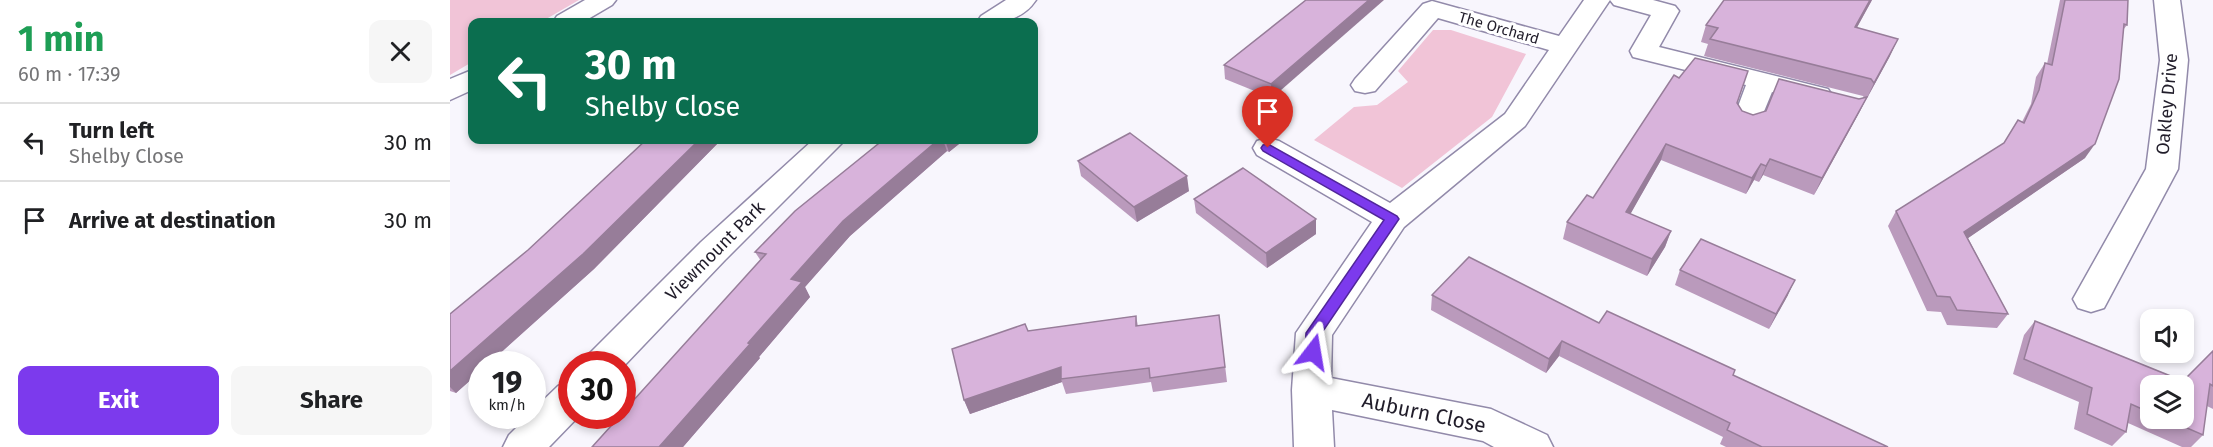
<!DOCTYPE html>
<html lang="en">
<head>
<meta charset="utf-8">
<style>
	body { margin:0; font-family:"Fira Sans",sans-serif; background:#f6f6f6; color:#202124; height:100vh; display:flex; flex-direction:column; font-size:22px; white-space:nowrap }
	* { box-sizing:border-box; margin:0 }
	p { font-size:20px; color:#757577 }
	.icon { flex:none; width:33px; height:33px; fill:none; stroke:currentColor; stroke-width:2; stroke-linecap:round; stroke-linejoin:round }
	.map { position:relative; flex:1; overflow:hidden }
	.sheet { display:flex; flex-direction:column; background:#fff; width:450px }
	.sheet>* { flex:none }
	.banner { position:absolute; left:18px; top:18px; width:570px; height:126px; border-radius:12px; box-shadow:0 3px 9px #0003; background:#0b6e4f; color:#fff; overflow:hidden }
	.fabs { position:absolute; left:1690px; top:309px; display:grid; gap:12px }
	.fabs a { display:grid; place-items:center; width:54px; height:54px; border-radius:12px; background:#fff; box-shadow:0 3px 9px #0003; font-size:30px }
	.speed { position:absolute; left:18px; top:351px; display:flex; gap:12px; font-size:30px; font-weight:700; text-align:center }
	.speed>* { display:grid; place-content:center; width:78px; height:78px; border-radius:50%; background:#fff; box-shadow:0 3px 9px #0003; line-height:1 }
	.speed small { font-size:15px; font-weight:400 }
	.speed .limit { border:9px solid #d22; background:#fff; color:#111 }
	.pin { position:absolute; display:grid; place-items:center; width:51px; height:51px; color:#fff; margin:-62px -26px; border-radius:50% 50% 50% 0; rotate:-45deg; box-shadow:0 0 6px #0007 }
	.pin .icon { rotate:45deg }
	.me { position:absolute; width:66px; margin:-33px; rotate:14deg; stroke-linejoin:round; filter:drop-shadow(0 0 4px #0008) }
	.turn { display:flex; align-items:center; gap:21px; height:126px; padding:0 18px; font-size:27px }
	.turn .icon { width:78px; height:78px; stroke-width:2.5 }
	.turn b { display:block; font-size:42px; line-height:51px }
	.round { display:grid; place-items:center; flex:none; width:63px; height:63px; border-radius:12px; background:#f6f6f6 }
	.headline { display:flex; align-items:center; justify-content:space-between; height:102px; padding:0 18px }
	h1 { font-size:36px; font-weight:700; line-height:45px; color:#1e9e55 }
	.cta { display:flex; gap:12px; margin-top:auto; padding:12px 18px }
	.cta a { flex:1; height:69px; border-radius:12px; background:#7c3aed; color:#fff; font-size:24px; font-weight:700; line-height:69px; text-align:center }
	.cta a+a { background:#f6f6f6; color:#202124 }
	ul { padding:0; list-style:none }
	li { display:flex; align-items:center; gap:18px; height:78px; padding:0 18px; border-top:2px solid #e0e0e0 }
	li div { flex:1 }
	li b { display:block; font-size:22px }
	li em { font-style:normal }
	main { display:flex; flex:1; min-height:0 }
	.map>svg:first-child { display:block }
	.green { fill:#f1c4d7 }
	.lines { fill:none; stroke-linecap:round; stroke-linejoin:round }
	.street-casing { stroke:#928aaa; stroke-width:3 }
	.street { fill:#fff; fill-rule:evenodd }
	.wall { fill:#ba9abc; fill-rule:evenodd }
	.shaded-wall { fill:#977d99 }
	.building { fill:#d8b3db; stroke:#977d99; stroke-width:1.5 }
	.route { fill:#7c3aed; stroke:#51269a; stroke-width:1.5 }
	.labels { text-anchor:middle; stroke-width:6; stroke-linejoin:round; paint-order:stroke }
	.far-street-label { font-size:15px; fill:#211d2a; stroke:#fff }
	.street-label { font-size:18px; fill:#211d2a; stroke:#fff }
	.near-street-label { font-size:21px; fill:#211d2a; stroke:#fff }
</style>
</head>
<body>
<main>
<section class="sheet">
<div class="headline"><div><h1>1 min</h1><p>60 m · 17:39</p></div><a class="round"><svg class="icon" aria-label="close" viewBox="0 0 24 24"><path d="M6 6l12 12M18 6L6 18"/></svg></a></div>
<ul>
<li><svg class="icon" aria-label="left" viewBox="0 0 24 24"><path d="M17 20v-9H6M10 6l-5 5 5 5"/></svg><div><b>Turn left</b><p>Shelby Close</p></div><em>30 m</em></li>
<li><svg class="icon" aria-label="arrive" viewBox="0 0 24 24"><path d="M6 21V4h12l-3 4 3 4H6"/></svg><div><b>Arrive at destination</b></div><em>30 m</em></li>
</ul>
<div class="cta"><a>Exit</a><a>Share</a></div>
</section>
<div class="map">
<svg width="1763" height="447" viewBox="0 0 1763 447">
	<rect width="100%" height="100%" fill="#f8f6fd"/>
	<!-- green -->
	<g class="green">
		<polygon points="0,0 129,0 91,22 22,22 22,62 0,75"/>
		<polygon points="983,30 1001,30 1076,54 1042,117 952,188 864,140 904,107 927,105 958,82 948,71"/>
	</g>
	<g class="lines">
		<!-- street casing -->
		<g class="street-casing">
			<g id="street">
				<polygon points="135,0 166,0 162,5 133,22 103,22 107,16"/>
				<path d="M 556,0 L 586,0 C 571,22 551,22 527,22 L 531,16 Z"/>
				<polygon points="1134,0 1160,0 1075,126 954,227 882,335 881,378 1041,409 1097,435 1103,447 1044,447 1033,441 882,410 884,447 844,447 842,390 846,333 922,222 807,155 803,148 807,141 818,138 829,141 940,203 1055,114 1099,50 988,18 925,91 915,93 905,91 901,85 905,79 973,4 982,1 1109,36"/>
				<polygon points="1160,0 1203,0 1225,6 1229,11 1209,47 1378,89 1382,95 1378,101 1368,104 1322,92 1308,126 1298,129 1288,126 1283,120 1296,85 1183,57 1180,51 1201,15 1164,5"/>
				<polygon points="1704,0 1730,0 1738,60 1728,169 1654,308 1641,312 1628,308 1623,299 1696,169 1710,60"/>
				<polygon points="22,70 22,90 0,100 0,79"/>
				<polygon points="363,140 395,140 275,260 172,368 172,364 134,364 140,353 251,242"/>
				<polygon points="122,381 122,416 129,416 99,447 53,447 59,435 78,416 82,416 82,411 108,386"/>
			</g>
		</g>
		<!-- street -->
		<use href="#street" class="street"/>
	</g>
	<!-- wall -->
	<g class="wall">
		<polygon points="856,0 822,98 775,79 774,65"/>
		<polygon points="1422,0 1407,27 1440,56 1416,100 1409,113 1364,195 1313,175 1309,182 1304,180 1296,194 1211,160 1180,214 1221,231 1215,247 1197,276 1113,239 1117,222 1143,198 1229,78 1287,103 1292,111 1303,115 1414,98 1413,96 1254,56 1258,44 1251,42 1256,25"/>
		<polygon points="1610,0 1678,0 1677,25 1673,30 1635,158 1518,238 1558,314 1547,328 1497,325 1491,312 1477,311 1438,226 1446,211 1554,143 1572,122 1581,104 1586,77 1595,63 1597,64"/>
		<polygon points="196,140 271,140 144,269 6,393 0,391 0,314 78,250"/>
		<polygon points="433,140 514,140 499,152 497,151 400,236 355,287 360,297 309,357 310,358 233,447 142,447 311,261 305,252"/>
		<polygon points="628,161 739,191 687,222 631,176"/>
		<polygon points="744,199 866,234 817,268 746,213"/>
		<polygon points="1230,270 1338,295 1319,329 1225,285"/>
		<polygon points="982,295 1149,323 1283,375 1438,447 1276,447 1270,444 1273,437 1109,356 1096,373 981,310"/>
		<polygon points="769,315 777,382 703,392 701,382 616,394 612,382 520,414 514,400 578,331 686,316 688,326"/>
		<path d="M 1585,321 L 1733,381 L 1763,350 L 1763,409 L 1757,406 L 1753,435 L 1741,447 L 1732,447 L 1678,423 L 1676,432 L 1662,446 L 1624,429 L 1629,402 L 1563,374 L 1574,335 ZM 1701,386 L 1734,418 L 1701,418 Z"/>
	</g>
	<!-- shaded-wall -->
	<g class="shaded-wall">
		<polygon points="919,0 934,0 822,98 821,84"/>
		<polygon points="1420,0 1422,0 1398,44 1405,27"/>
		<polygon points="1448,39 1440,56 1416,100 1424,83"/>
		<polygon points="1417,97 1409,113 1364,195 1372,178"/>
		<polygon points="249,140 271,140 144,269 38,364 32,364 32,370 6,393 0,387 0,371"/>
		<polygon points="488,140 493,140 497,151 400,236 355,287 360,297 309,357 310,358 233,447 209,447 298,343 341,279 393,221"/>
		<polygon points="495,140 514,140 499,152"/>
		<polygon points="1216,144 1211,160 1172,229 1176,212"/>
		<polygon points="1645,144 1635,158 1505,247 1514,232"/>
		<polygon points="1320,159 1313,175 1309,182 1316,166"/>
		<polygon points="1311,164 1304,180 1296,194 1302,178"/>
		<polygon points="737,176 739,191 687,222 684,207"/>
		<polygon points="866,219 866,234 817,268 816,253"/>
		<polygon points="1221,231 1215,247 1197,276 1202,259"/>
		<polygon points="1345,280 1338,295 1319,329 1326,314"/>
		<polygon points="1112,341 1109,356 1096,373 1099,359"/>
		<polygon points="611,367 611,379 612,382 520,414 514,400"/>
	</g>
	<!-- building -->
	<g class="building">
		<polygon points="856,0 919,0 821,84 774,65"/>
		<polygon points="1274,0 1420,0 1405,27 1448,39 1424,83 1421,79 1260,39 1268,28 1256,25"/>
		<polygon points="1615,0 1678,0 1677,25 1674,24 1669,79 1645,144 1514,232 1558,314 1507,310 1500,297 1487,296 1446,211 1554,143 1568,120 1574,123 1589,90 1595,63 1602,65"/>
		<polygon points="1245,58 1298,71 1287,103 1292,111 1303,115 1316,111 1329,79 1409,99 1417,97 1372,178 1320,159 1316,166 1311,164 1302,178 1216,144 1176,212 1221,231 1202,259 1117,222 1137,195 1143,198 1224,75 1229,78"/>
		<polygon points="680,133 737,176 684,207 628,161"/>
		<polygon points="196,140 249,140 133,254 0,371 0,314 78,250"/>
		<polygon points="433,140 488,140 393,221 341,279 352,282 298,343 300,344 209,447 142,447 170,416 172,416 172,413 316,254 305,252 345,211"/>
		<polygon points="793,168 866,219 816,253 744,199"/>
		<polygon points="1251,239 1345,280 1326,314 1230,270"/>
		<polygon points="1019,257 1149,323 1157,311 1285,370 1283,375 1438,447 1312,447 1277,430 1280,423 1112,341 1099,359 982,295"/>
		<polygon points="769,315 775,367 700,378 699,368 611,379 611,367 514,400 502,349 575,324 578,331 686,316 686,326"/>
		<polygon points="1585,321 1733,381 1763,351 1763,386 1760,384 1753,435 1714,418 1734,418 1734,386 1701,386 1701,413 1681,404 1676,432 1637,414 1642,388 1574,359"/>
	</g>
	<!-- route -->
	<polygon class="route" points="818,144 947,216 949,219 871,334 868,356 857,356 855,352 856,333 934,220 813,151 811,148 813,145"/>
	<g class="labels">
		<!-- far-street labels -->
		<g class="far-street-label">
			<text transform="translate(1049 28) rotate(16)" y="5">The Orchard</text>
		</g>
		<!-- street labels -->
		<g class="street-label">
			<text transform="translate(1717 104) rotate(-85)" y="6">Oakley Drive</text>
			<text transform="translate(265 251) rotate(-45)" y="6">Viewmount Park</text>
		</g>
		<!-- near-street labels -->
		<g class="near-street-label">
			<text transform="translate(974 413) rotate(12)" y="7">Auburn Close</text>
		</g>
	</g>
</svg>
<div class="fabs">
<a><svg class="icon" aria-label="sound" viewBox="0 0 24 24"><path d="M4 9h4l5-4v14l-5-4H4zM17 9q2 3 0 6"/></svg></a>
<a><svg class="icon" aria-label="layers" viewBox="0 0 24 24"><path d="M12 4l9 5-9 5-9-5zM3 14l9 5 9-5"/></svg></a>
</div>
<div class="speed"><div>19<small>km/h</small></div><div class="limit">30</div></div>
<div class="pin" style="left:818px;top:148px;background:#d93025"><svg class="icon" aria-label="arrive" viewBox="0 0 24 24"><path d="M6 21V4h12l-3 4 3 4H6"/></svg></div>
<svg class="me" style="left:863px;top:352px" viewBox="-20 -20 40 40"><path d="M0-17L14 15 0 8-14 15z" fill="#7c3aed" stroke="#fff" stroke-width="4"/></svg>
<div class="banner">
<div class="turn"><svg class="icon" aria-label="left" viewBox="0 0 24 24"><path d="M17 20v-9H6M10 6l-5 5 5 5"/></svg><div><b>30 m</b>Shelby Close</div></div>
</div>
</div>
</main>
</body>
</html>
